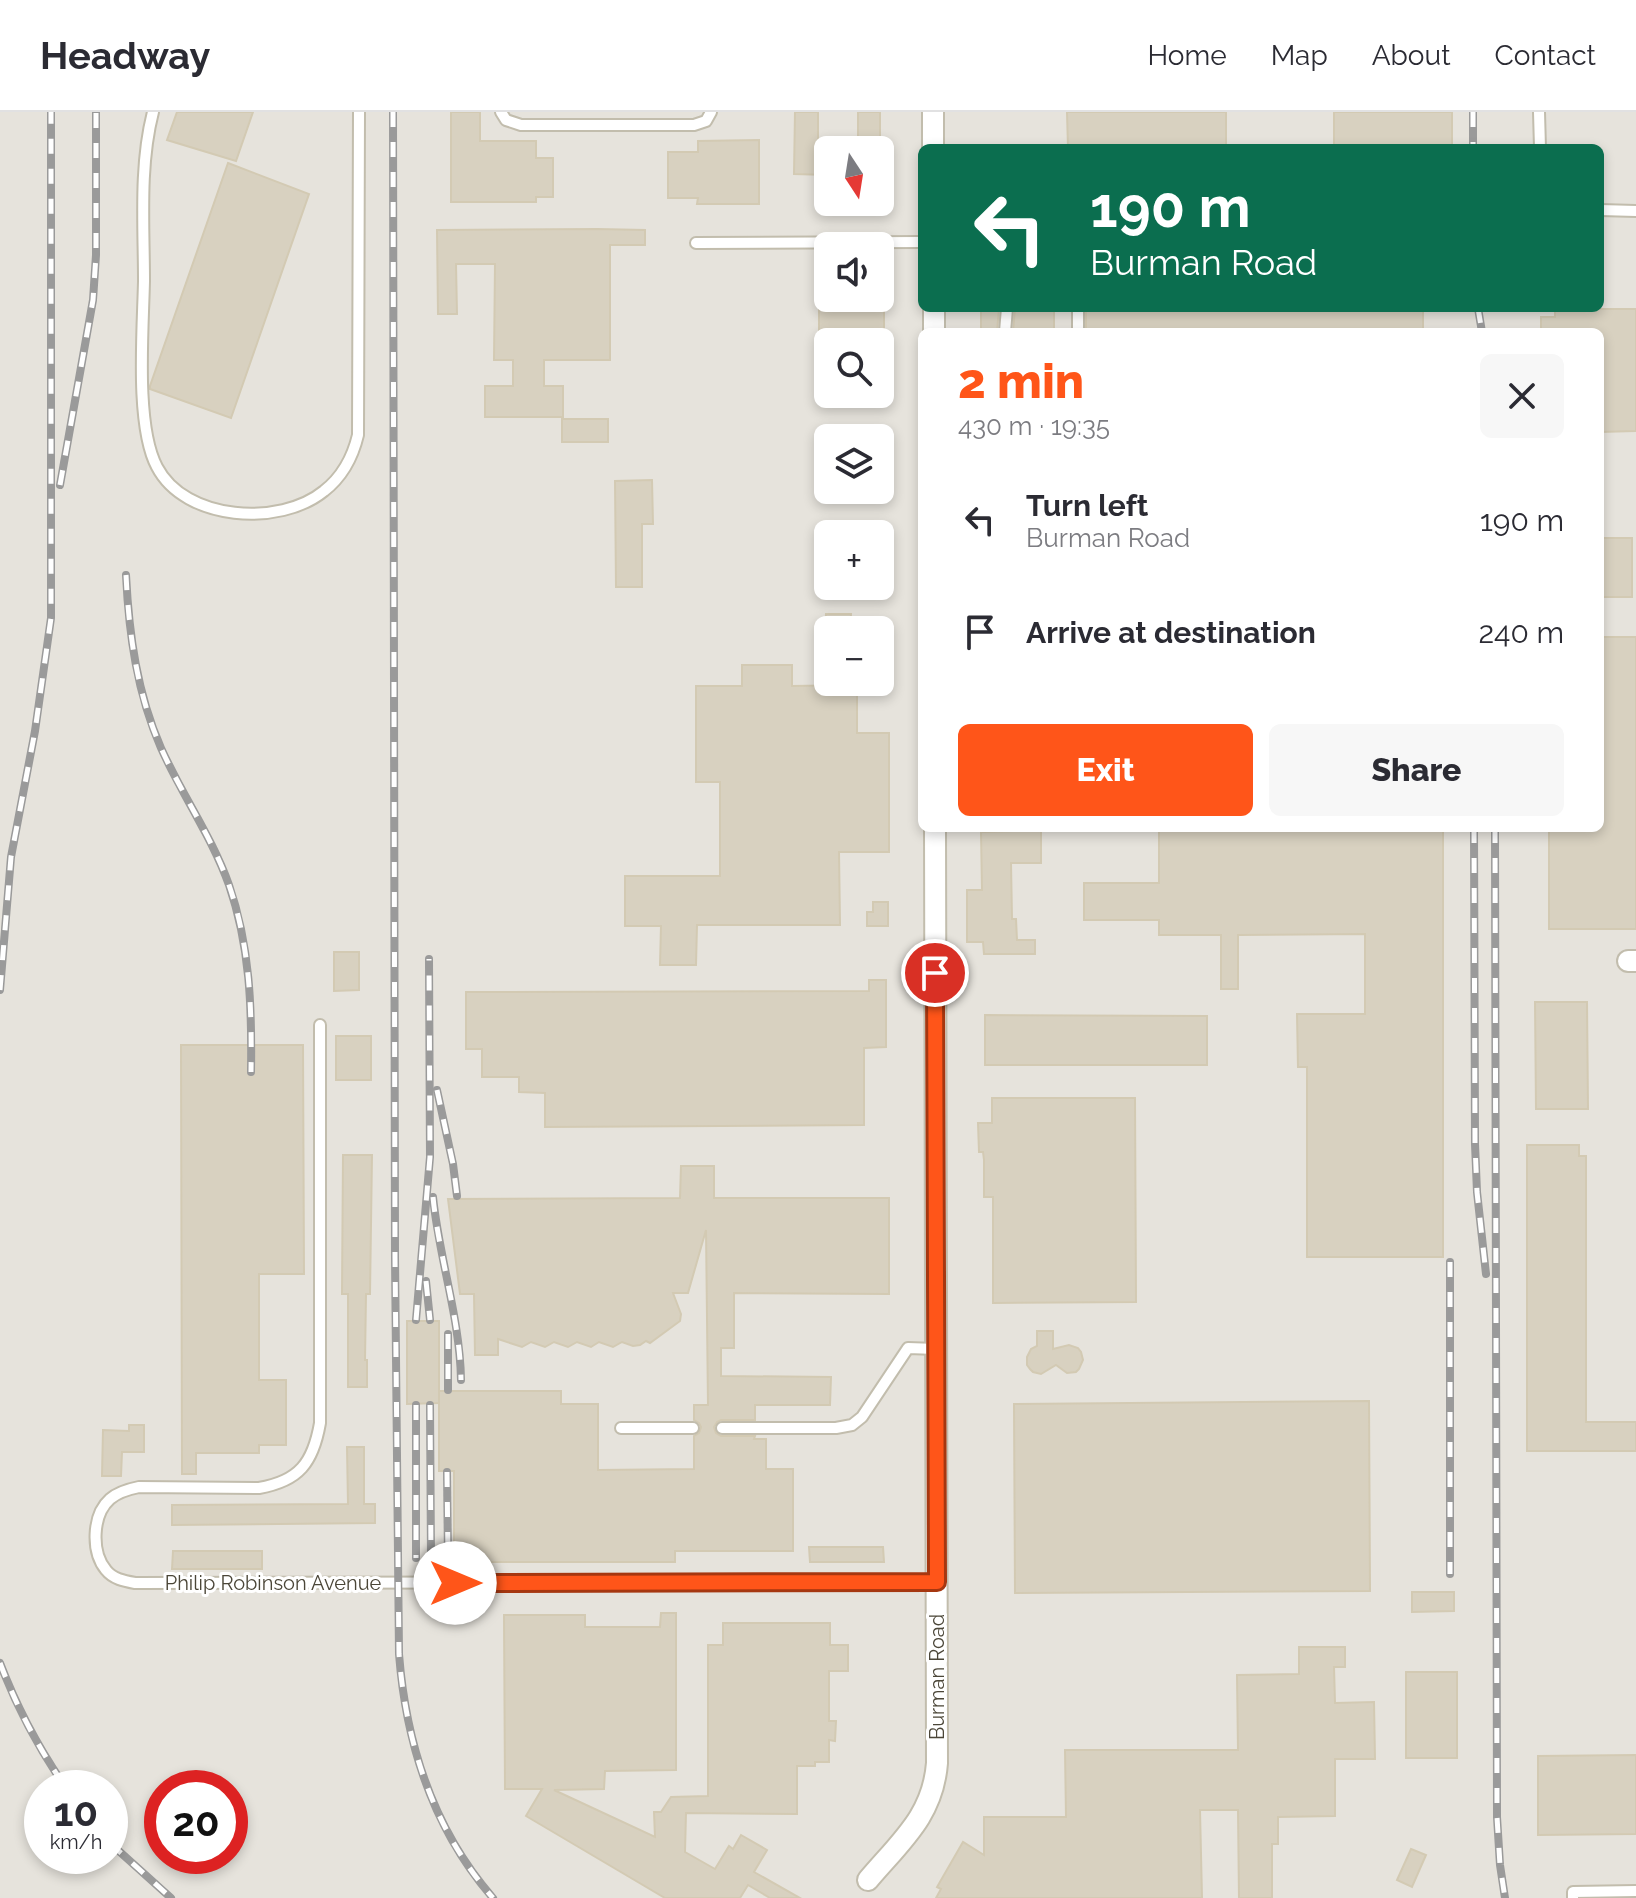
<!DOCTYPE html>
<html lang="en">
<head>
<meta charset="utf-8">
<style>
	body { margin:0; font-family:Raleway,sans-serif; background:#f7f7f7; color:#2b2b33; height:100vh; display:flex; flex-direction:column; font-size:30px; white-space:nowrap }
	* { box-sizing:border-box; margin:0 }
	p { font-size:26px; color:#7c7c81 }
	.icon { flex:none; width:44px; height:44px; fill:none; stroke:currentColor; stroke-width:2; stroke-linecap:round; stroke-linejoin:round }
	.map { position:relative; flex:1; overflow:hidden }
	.panel { position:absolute; left:918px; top:216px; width:686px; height:504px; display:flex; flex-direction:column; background:#fff; border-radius:12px; box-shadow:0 4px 12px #0003 }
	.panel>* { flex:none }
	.guide { position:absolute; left:918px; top:32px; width:686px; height:168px; border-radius:12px; box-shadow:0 4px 12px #0003; background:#0b6e4f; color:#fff; overflow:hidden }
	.needle { width:52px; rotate:168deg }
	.tools { position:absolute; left:814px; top:24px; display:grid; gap:16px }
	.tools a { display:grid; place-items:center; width:80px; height:80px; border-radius:12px; background:#fff; box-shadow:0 4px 12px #0003; font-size:40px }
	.speed { position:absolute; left:24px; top:1658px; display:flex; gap:16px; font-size:40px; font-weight:700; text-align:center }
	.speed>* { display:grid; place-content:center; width:104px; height:104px; border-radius:50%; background:#fff; box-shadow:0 4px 12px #0003; line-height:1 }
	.speed small { font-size:20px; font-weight:400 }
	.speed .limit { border:12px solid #d22; background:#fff; color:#111 }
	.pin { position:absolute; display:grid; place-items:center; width:68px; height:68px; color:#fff; margin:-34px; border:4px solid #fff; border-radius:50%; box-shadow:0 2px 8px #0007 }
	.me { position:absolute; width:88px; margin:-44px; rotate:90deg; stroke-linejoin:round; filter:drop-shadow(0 0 6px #0008) }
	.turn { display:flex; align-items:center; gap:28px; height:168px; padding:0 40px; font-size:36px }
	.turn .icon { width:104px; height:104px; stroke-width:2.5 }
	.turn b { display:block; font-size:56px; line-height:68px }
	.round { display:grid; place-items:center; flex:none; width:84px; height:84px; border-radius:12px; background:#f7f7f7 }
	.overview { display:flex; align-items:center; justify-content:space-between; height:136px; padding:0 40px }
	h1 { font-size:48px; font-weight:800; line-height:60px; color:#ff5519 }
	.action { display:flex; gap:16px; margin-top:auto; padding:16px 40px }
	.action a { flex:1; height:92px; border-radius:12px; background:#ff5519; color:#fff; font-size:32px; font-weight:800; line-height:92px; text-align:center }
	.action a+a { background:#f7f7f7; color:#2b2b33 }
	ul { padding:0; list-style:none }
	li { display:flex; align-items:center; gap:24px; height:112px; padding:0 40px }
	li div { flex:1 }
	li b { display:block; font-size:30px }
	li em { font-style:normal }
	header { display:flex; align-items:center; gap:48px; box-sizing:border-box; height:112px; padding:0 40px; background:#fff; border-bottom:2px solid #e1e1e2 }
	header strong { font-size:38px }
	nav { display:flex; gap:44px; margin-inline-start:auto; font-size:28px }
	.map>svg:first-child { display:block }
	.industrial { fill:#e6e3dc; fill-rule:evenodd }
	.building { fill:#d8d1c0; stroke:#d3cab3; stroke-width:2 }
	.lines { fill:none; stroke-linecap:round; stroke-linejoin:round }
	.lane-casing { stroke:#c2bdad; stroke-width:14 }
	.street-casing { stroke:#c2bdad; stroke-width:24 }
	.lane { stroke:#fff; stroke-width:10 }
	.street { stroke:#fff; stroke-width:20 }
	.rail-casing { stroke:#9a9a9a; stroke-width:8 }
	.rail { stroke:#fff; stroke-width:5; stroke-dasharray:15; stroke-linecap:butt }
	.route-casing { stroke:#a63710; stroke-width:20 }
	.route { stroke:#ff5519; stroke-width:14 }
	.labels { text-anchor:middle; stroke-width:6; stroke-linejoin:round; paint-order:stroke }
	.street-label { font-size:20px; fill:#4b4638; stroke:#fff }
</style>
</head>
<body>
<header>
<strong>Headway</strong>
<nav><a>Home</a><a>Map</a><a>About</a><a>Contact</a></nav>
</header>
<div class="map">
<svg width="1636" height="1786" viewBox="0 0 1636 1786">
	<rect width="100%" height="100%" fill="#f6f4eb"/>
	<!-- industrial -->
	<path class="industrial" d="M 0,0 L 1636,0 L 1636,1786 L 0,1786 ZM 922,36 L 1600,36 L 1600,196 L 922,196 ZM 828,38 L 880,38 L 880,90 L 828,90 ZM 828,134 L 880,134 L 880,186 L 828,186 ZM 922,220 L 1600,220 L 1600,716 L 922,716 ZM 828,230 L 880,230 L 880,282 L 828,282 ZM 828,326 L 880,326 L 880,378 L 828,378 ZM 828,422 L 880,422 L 880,474 L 828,474 ZM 828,518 L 880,518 L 880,570 L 828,570 ZM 42,1676 L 110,1676 L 110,1744 L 42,1744 ZM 162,1676 L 230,1676 L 230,1744 L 162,1744 Z"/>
	<!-- building -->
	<g class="building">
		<polygon points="177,0 253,0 236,49 167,28"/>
		<polygon points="451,0 480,0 480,29 536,29 536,46 553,46 553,85 536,85 536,90 451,90"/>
		<polygon points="795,0 818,0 818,50 828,50 828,63 794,62"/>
		<rect x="858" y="0" width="22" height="38"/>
		<polygon points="1067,0 1226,0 1226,36 1068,36"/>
		<rect x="1334" y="0" width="118" height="36"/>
		<polygon points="759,28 759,92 697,92 698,86 668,86 668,40 698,40 698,29"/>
		<polygon points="228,51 309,82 231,306 150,277 150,274"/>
		<polygon points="597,117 645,118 645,133 610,133 610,248 544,248 544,274 563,274 563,305 485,305 485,274 513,274 513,248 494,248 495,152 456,152 457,202 438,202 437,118"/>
		<rect x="819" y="186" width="65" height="44"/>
		<polygon points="981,196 999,196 997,220 981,220"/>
		<polygon points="1015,196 1054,196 1054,220 1013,220"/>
		<rect x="1086" y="196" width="337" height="24"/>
		<polygon points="1555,197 1636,197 1636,319 1600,320 1600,220 1541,220 1541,205 1555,205"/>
		<rect x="562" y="307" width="46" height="23"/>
		<polygon points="652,368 653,412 642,412 642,475 616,475 615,369"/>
		<rect x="1600" y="426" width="32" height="59"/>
		<polygon points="826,502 851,502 850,518 825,518"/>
		<polygon points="1600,525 1636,525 1636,817 1549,817 1549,716 1600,716"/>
		<polygon points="742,553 792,553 792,574 857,573 857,621 889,621 889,740 839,740 840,813 697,813 696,853 660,853 661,814 625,814 625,764 720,764 720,670 696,670 696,574 742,574"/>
		<polygon points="1013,716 1041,716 1041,751 1011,751 1012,807 1016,807 1017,828 1035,828 1035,842 984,842 983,830 967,830 967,778 982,778 981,720 1013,719"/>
		<polygon points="1159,716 1443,716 1443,1145 1307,1145 1307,955 1298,955 1297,902 1365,902 1365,822 1238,823 1238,877 1221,877 1221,823 1159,823 1159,808 1084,808 1084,771 1159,771"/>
		<polygon points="873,790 888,790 888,814 867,814 867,800 873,800"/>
		<polygon points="334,840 359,840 359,878 334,879"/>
		<polygon points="869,868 886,868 886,935 864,936 864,1013 545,1015 545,981 519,980 519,965 482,965 482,937 466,937 466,880 869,879"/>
		<polygon points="1535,890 1587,890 1588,997 1536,997"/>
		<polygon points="985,903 1207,904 1207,953 985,953"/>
		<rect x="336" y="924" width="35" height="44"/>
		<polygon points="181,933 303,933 304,1162 259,1162 259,1268 286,1268 286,1333 259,1333 259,1341 196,1341 196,1362 182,1362"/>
		<polygon points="992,986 1135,986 1136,1190 993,1191 993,1085 984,1085 984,1048 983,1040 979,1040 978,1011 992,1011"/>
		<polygon points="1527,1033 1579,1033 1579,1044 1586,1044 1586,1310 1636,1310 1636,1339 1527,1339"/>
		<polygon points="343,1043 372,1043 370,1182 366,1182 365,1248 367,1248 367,1275 348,1275 348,1182 342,1182"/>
		<polygon points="681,1054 714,1054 714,1086 889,1086 889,1182 734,1181 734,1236 721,1236 721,1264 831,1265 830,1293 755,1293 755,1308 721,1308 717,1310 714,1315 716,1321 721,1324 755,1324 754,1327 766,1327 766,1357 793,1357 793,1439 675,1439 675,1450 467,1450 466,1440 454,1440 454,1359 439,1359 439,1279 561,1279 561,1292 598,1292 598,1358 694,1357 694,1324 699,1321 701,1315 699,1311 694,1308 694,1293 708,1293 706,1118 688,1181 673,1181 681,1202 680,1209 650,1231 646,1229 640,1233 633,1234 622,1230 613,1235 599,1230 591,1235 577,1230 568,1235 554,1230 545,1235 531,1230 522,1235 498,1227 498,1243 475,1243 474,1182 460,1182 448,1087 680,1086"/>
		<polygon points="407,1209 439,1209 439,1291 407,1292"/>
		<polygon points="1037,1219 1053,1219 1053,1237 1069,1233 1078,1236 1081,1240 1083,1248 1079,1257 1076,1260 1067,1261 1056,1253 1041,1262 1033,1260 1030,1257 1027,1253 1027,1245 1031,1237 1037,1234"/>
		<polygon points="1369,1289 1370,1479 1015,1481 1014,1292"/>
		<polygon points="129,1313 144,1313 144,1340 122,1340 121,1364 102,1364 103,1318 129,1319"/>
		<polygon points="347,1335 364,1335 364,1392 375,1392 375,1411 172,1413 172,1393 348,1392"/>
		<polygon points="809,1435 883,1435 884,1450 810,1450"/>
		<polygon points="173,1439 262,1439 262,1457 172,1457"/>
		<polygon points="1412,1480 1454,1480 1454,1499 1412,1500"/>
		<polygon points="661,1501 676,1501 676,1658 605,1659 604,1677 554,1678 655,1725 654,1700 661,1700 671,1685 708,1684 708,1533 723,1533 723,1511 830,1511 830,1533 848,1533 848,1559 829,1559 829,1609 836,1609 835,1629 829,1628 829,1650 815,1650 815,1654 797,1654 797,1702 686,1701 685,1740 715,1757 729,1734 733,1737 741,1723 767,1738 754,1760 800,1786 770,1786 748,1773 740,1786 665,1786 526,1704 542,1677 505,1677 504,1503 585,1503 585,1515 660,1515"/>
		<polygon points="1299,1535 1345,1535 1345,1555 1334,1555 1335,1591 1374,1590 1375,1647 1335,1647 1335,1704 1278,1705 1278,1732 1272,1732 1272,1786 1239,1786 1238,1698 1200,1698 1202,1786 936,1786 941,1777 937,1775 963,1730 984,1743 984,1705 1066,1705 1065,1638 1238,1638 1237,1563 1299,1562"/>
		<rect x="1406" y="1560" width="51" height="86"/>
		<polygon points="1636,1643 1636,1722 1538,1723 1538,1644"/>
		<polygon points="1411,1737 1426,1743 1412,1775 1397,1768"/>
	</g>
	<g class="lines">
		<!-- lane casing -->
		<g class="lane-casing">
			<g id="lane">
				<path d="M 153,0 C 139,54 144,114 144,169 C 143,218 135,314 157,355 C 185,409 280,415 324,379 C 342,365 353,344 358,323 L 359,0"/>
				<polyline points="501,0 506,8 521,13 694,13 706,9 711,0"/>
				<polyline points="1539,0 1540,36"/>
				<polyline points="1600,98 1636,99"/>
				<polyline points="696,131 922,130"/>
				<polyline points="1078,196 1078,220"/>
				<polyline points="1005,220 1007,196"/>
				<path d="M 320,913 L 320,1311 C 313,1351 299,1369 259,1376 L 139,1375 C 129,1377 118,1380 110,1387 C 92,1403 91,1440 106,1458 C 113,1467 124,1469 135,1471 L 937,1470"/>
				<polyline points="621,1316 693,1316"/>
				<polyline points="722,1316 836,1316 852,1313 862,1305 908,1236 936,1237"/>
				<polyline points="1573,1786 1573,1780 1636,1779"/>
			</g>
		</g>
		<!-- street casing -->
		<g class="street-casing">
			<g id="street">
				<polyline points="933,0 933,36"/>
				<polyline points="934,196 934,220"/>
				<polyline points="1628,849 1636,849"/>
				<path d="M 868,1768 C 900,1730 933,1704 937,1651 L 935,716"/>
			</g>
		</g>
		<!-- lane -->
		<use href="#lane" class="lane"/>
		<!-- street -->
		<use href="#street" class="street"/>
		<!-- rail casing -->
		<g class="rail-casing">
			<g id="rail">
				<path d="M 393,0 L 395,1146 L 399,1542 C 406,1632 433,1717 493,1786"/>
				<polyline points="1473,0 1473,36"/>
				<polyline points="1478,196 1482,220"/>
				<polyline points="60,373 93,188 96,143 96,0"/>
				<path d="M 126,463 C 129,523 137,581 161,636 C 182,683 212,725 229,773 C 250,834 252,896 251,960"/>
				<polyline points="1474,716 1475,1032 1477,1080 1486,1162"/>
				<polyline points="1495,716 1497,1705 1500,1753 1505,1786"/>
				<polyline points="0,878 11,745 35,619 51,506 51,0"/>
				<polyline points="437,978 453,1052 457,1084"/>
				<path d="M 433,1085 C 439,1146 460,1206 461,1268"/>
				<polyline points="1450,1150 1450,1462"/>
				<polyline points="426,1169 430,1208"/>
				<polyline points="416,1208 430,1045 429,847"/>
				<polyline points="448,1222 448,1278"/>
				<polyline points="416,1293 416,1446"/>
				<polyline points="430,1293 431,1446"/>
				<polyline points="447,1360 448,1446"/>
				<path d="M 0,1551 C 17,1596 39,1637 66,1676"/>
				<polyline points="110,1731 171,1786"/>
			</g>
		</g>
		<!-- rail -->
		<use href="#rail" class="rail"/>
	</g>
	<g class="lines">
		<!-- route casing -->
		<g class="route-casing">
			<polyline id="route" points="455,1471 937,1470 935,861"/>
		</g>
		<!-- route -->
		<use href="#route" class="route"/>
	</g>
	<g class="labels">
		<!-- street labels -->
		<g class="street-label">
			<text x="273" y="1478">Philip Robinson Avenue</text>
			<text transform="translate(937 1565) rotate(-90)" y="7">Burman Road</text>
		</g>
	</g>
</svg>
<div class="tools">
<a><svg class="needle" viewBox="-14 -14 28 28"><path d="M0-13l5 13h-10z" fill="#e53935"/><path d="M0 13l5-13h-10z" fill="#7c7c81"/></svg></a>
<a><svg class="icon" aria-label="sound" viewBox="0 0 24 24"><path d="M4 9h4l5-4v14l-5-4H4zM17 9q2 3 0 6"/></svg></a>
<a><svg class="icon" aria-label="search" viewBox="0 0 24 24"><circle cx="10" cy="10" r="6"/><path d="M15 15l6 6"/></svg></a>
<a><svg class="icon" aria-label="layers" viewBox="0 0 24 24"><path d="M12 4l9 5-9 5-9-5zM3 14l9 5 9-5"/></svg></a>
<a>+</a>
<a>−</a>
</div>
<div class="speed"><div>10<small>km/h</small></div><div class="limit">20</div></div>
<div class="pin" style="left:935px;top:861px;background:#d93025"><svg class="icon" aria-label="arrive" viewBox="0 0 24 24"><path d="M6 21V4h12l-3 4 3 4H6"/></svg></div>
<svg class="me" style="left:455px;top:1471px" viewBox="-20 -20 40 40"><circle r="19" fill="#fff"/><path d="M0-13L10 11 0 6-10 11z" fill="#ff5519"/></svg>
<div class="guide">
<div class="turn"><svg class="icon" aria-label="left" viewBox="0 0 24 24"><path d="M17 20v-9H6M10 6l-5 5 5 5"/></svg><div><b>190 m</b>Burman Road</div></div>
</div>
<section class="panel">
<div class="overview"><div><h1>2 min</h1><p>430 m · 19:35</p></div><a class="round"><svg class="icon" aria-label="close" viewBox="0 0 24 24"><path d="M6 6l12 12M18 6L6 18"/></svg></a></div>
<ul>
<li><svg class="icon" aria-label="left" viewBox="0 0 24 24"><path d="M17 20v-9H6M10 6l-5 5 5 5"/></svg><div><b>Turn left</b><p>Burman Road</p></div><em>190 m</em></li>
<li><svg class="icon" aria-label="arrive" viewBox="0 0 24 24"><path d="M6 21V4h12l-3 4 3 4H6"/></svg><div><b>Arrive at destination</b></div><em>240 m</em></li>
</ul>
<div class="action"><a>Exit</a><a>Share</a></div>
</section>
</div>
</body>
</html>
